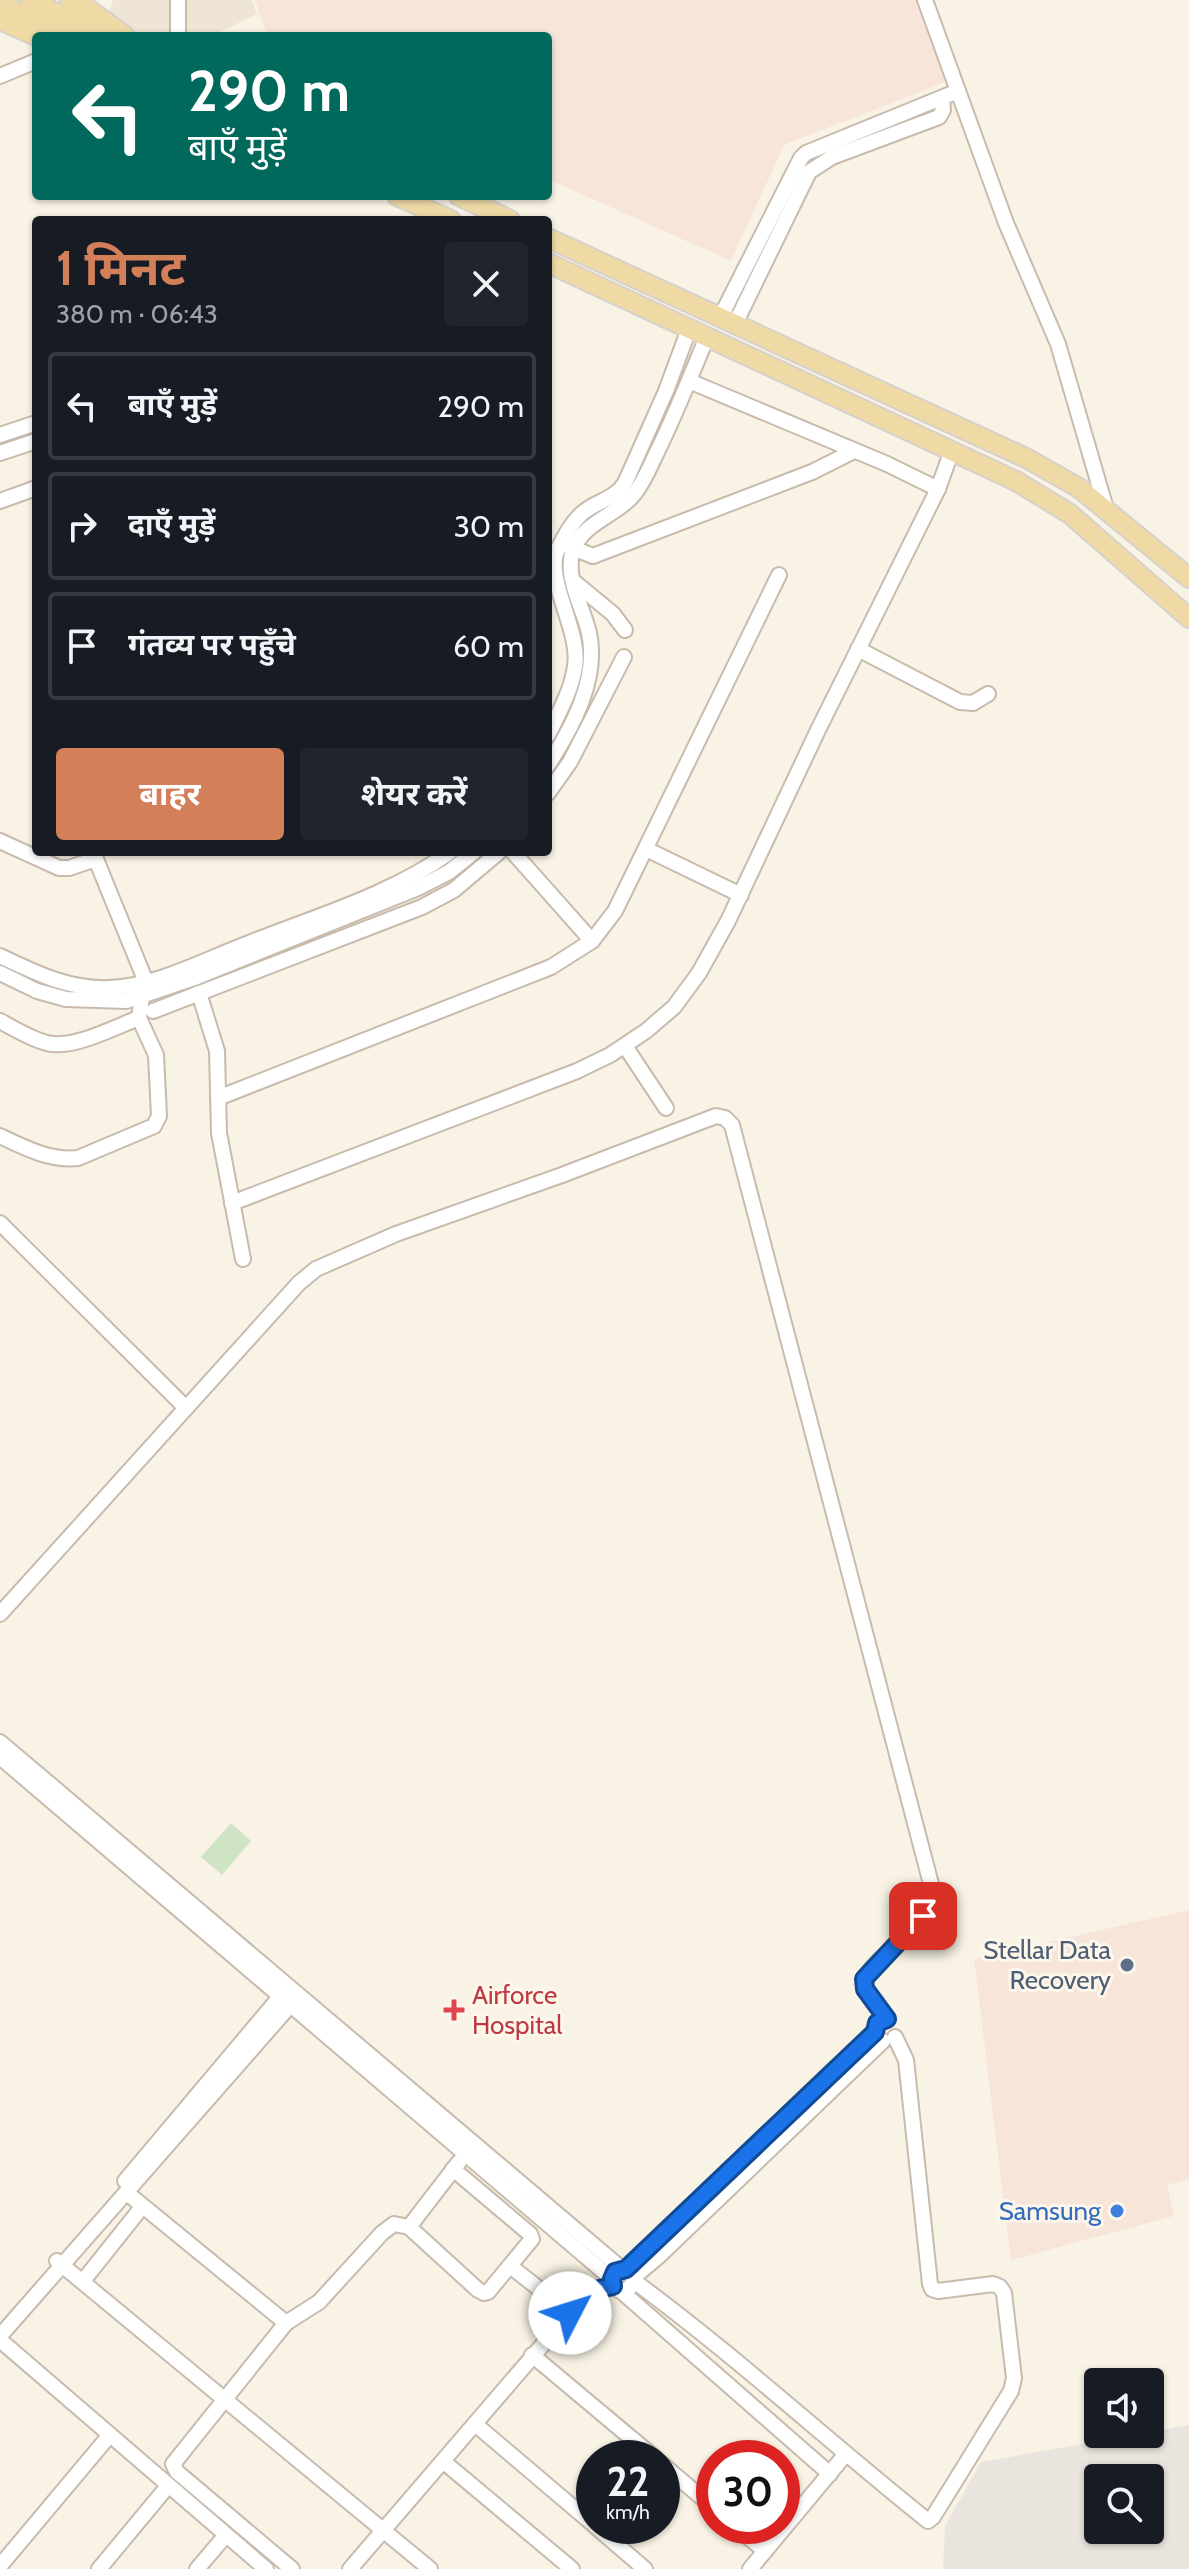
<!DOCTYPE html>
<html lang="hi">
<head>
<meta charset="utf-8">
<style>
	body { margin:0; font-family:Cabin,"Noto Sans Devanagari",sans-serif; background:#20242c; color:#f1f3f6; height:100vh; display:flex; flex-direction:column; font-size:30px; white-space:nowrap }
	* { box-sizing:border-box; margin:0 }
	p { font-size:26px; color:#9ea1a6 }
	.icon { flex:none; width:44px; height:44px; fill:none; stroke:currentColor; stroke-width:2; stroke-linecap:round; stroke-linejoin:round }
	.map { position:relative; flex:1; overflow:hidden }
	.sheet { position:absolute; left:32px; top:216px; width:520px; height:640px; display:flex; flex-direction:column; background:#171b24; border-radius:8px; box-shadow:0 2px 6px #0004 }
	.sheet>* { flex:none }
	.hud { position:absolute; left:32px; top:32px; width:520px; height:168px; border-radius:8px; box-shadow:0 2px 6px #0004; background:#00695c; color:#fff; overflow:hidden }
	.fabs { position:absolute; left:1084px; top:2368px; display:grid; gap:16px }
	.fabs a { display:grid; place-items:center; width:80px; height:80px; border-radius:8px; background:#171b24; box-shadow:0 2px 6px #0004; font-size:40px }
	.speed { position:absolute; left:576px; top:2440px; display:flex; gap:16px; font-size:40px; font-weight:700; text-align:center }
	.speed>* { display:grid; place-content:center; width:104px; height:104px; border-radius:50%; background:#171b24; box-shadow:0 2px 6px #0004; line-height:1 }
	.speed small { font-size:20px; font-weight:400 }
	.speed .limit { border:12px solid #d22; background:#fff; color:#111 }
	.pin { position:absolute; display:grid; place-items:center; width:68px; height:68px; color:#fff; margin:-34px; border-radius:16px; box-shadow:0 4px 12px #0006 }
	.me { position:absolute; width:88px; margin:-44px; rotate:50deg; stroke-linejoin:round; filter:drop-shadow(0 0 6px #0008) }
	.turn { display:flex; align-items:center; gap:28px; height:168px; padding:0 24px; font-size:36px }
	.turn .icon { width:104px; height:104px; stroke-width:2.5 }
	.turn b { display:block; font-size:56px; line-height:68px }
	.round { display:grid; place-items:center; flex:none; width:84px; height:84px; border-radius:8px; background:#20242c }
	.overview { display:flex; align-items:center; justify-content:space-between; height:136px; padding:0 24px }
	h1 { font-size:48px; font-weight:700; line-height:60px; color:#d27f5a }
	.button { display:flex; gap:16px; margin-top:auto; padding:16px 24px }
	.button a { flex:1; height:92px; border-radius:8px; background:#d27f5a; color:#fff; font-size:32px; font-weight:700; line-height:92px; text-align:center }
	.button a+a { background:#20242c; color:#f1f3f6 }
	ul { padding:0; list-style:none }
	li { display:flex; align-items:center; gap:24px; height:108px; margin:0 16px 12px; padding:0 8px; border:4px solid #363941; border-radius:8px }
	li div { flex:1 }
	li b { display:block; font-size:30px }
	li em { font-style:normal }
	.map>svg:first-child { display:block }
	.residential { fill:#efe5d4 }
	.commercial { fill:#f7e5da }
	.industrial { fill:#e9e4de; fill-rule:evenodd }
	.green { fill:#cfe4c5 }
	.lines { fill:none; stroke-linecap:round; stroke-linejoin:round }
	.minor-casing { stroke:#c8bbad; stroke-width:18 }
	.major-casing { stroke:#d6d1cd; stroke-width:22 }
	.minor { stroke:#fff; stroke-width:14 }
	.major { stroke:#efdaa6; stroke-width:18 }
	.route-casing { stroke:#114b97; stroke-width:20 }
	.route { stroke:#1a73e8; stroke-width:14 }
	.service-dot { fill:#5c6f8a; stroke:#fcf7ea; stroke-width:3 }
	.health-dot { fill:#e0444e; stroke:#fcf7ea; stroke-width:3 }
	.shop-dot { fill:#3f7fe0; stroke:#fcf7ea; stroke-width:3 }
	.labels { text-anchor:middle; stroke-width:6; stroke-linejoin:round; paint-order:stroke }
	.service-label { font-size:26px; fill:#4e5e75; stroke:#fcf7ea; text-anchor:end }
	.health-label { font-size:26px; fill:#be3a42; stroke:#fcf7ea; text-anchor:start }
	.shop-label { font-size:26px; fill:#366cbe; stroke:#fcf7ea; text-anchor:end }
</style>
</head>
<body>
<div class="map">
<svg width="1189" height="2569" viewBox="0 0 1189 2569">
	<rect width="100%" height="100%" fill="#f9f3e5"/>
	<!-- residential -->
	<polygon class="residential" points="113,0 252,0 257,14 220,32 218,36 143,36 106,20"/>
	<!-- commercial -->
	<g class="commercial">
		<polygon points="255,0 917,0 948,81 784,145 731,261 548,179 548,36 267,36"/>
		<polygon points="1189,1910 1189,2179 1167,2185 1174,2216 1011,2260 974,1959"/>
	</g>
	<!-- industrial -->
	<path class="industrial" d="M 1189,2425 L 1189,2569 L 943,2569 L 945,2526 L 981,2462 ZM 1098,2478 L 1150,2478 L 1150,2530 L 1098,2530 Z"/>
	<!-- green -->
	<polygon class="green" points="231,1823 251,1841 222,1875 201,1857"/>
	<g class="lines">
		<!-- minor casing -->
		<g class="minor-casing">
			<g id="minor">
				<polyline points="178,0 178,36"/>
				<polyline points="925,0 1006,223 1058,344 1107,512"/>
				<polyline points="0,76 36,61"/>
				<polyline points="720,318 801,158 806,153 958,91"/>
				<polyline points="735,324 809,172 832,157 939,117 943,110 942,99"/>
				<polyline points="689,381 887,464 938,489"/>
				<polyline points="0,435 36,423"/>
				<polyline points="0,453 36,441"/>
				<polyline points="0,501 36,488"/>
				<polyline points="565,545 593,556 812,472 854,451"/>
				<polyline points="573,581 613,614 625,630"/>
				<polyline points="858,649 960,702 973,703 988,694"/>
				<path d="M 548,735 C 558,714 572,690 575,666 C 581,632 545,579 557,551 C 564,537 572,521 585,511 C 598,501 616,498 625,483 L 666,391 L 689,329"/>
				<path d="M 548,765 C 572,728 599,679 589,633 C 583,607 564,577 573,550 C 583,522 618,515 635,493 C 645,480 651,464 658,450 C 676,413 691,375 707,337"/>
				<polyline points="548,793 570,762 624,657"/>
				<polyline points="0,841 59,868 69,868 96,859"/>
				<polyline points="646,849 741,895"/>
				<polyline points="93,852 146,982"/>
				<polyline points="513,852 592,941"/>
				<path d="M 0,956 C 36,973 69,990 110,988 C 156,986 202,961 244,945 C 313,917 389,896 450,852"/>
				<polyline points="0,973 37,991 66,999 126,1001 197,977 418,888 449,872 474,852"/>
				<polyline points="199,993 217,1051 219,1133 243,1259"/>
				<polyline points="153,1011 422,907 454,890 499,852"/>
				<path d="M 0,1021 C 15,1029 31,1039 47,1043 C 72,1050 115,1027 139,1018"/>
				<polyline points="625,1046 666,1108"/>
				<polyline points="218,1098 551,967 592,941 615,911 779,575"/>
				<path d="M 0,1136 C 25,1148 50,1161 78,1158 L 154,1126 L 159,1116 L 156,1055 L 139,1018 L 142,997"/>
				<polyline points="232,1203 577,1071 610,1055 646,1031 674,1007 699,973 728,921 818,730 938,489 952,450"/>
				<polyline points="0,1223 186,1408"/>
				<path d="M 0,1614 L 299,1283 L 316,1269 L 396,1234 L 562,1175 L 716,1116 L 725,1118 L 732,1125 L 931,1884 C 934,1928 884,1946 864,1979 L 865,1989 L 887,2019"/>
				<polyline points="0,1742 622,2269"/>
				<polyline points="0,1757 612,2279"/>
				<polyline points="125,2181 284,1992"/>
				<polyline points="127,2193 286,2323 173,2464 177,2472 292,2569"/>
				<polyline points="409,2227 459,2162"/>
				<polyline points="57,2261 430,2569"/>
				<polyline points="510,2266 570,2313"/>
				<polyline points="626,2269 875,2032"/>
				<polyline points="634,2277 659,2256 883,2041"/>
				<polyline points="83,2281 142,2207"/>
				<path d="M 634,2281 C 736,2356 829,2442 928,2521 L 933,2517 L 1011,2391 L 1014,2378 L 1004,2293 L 1000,2287 L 993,2284 L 938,2291 L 932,2289 L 930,2284 L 906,2060 L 895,2037"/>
				<polyline points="621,2291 830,2474"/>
				<polyline points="286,2323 319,2302 382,2233 394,2224 409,2227 478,2290 484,2293 488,2292 532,2239 530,2234 453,2169"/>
				<polyline points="0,2336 294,2001"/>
				<polyline points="0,2340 266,2569"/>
				<polyline points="532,2355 655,2458"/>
				<polyline points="475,2424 594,2525"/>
				<polyline points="444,2462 572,2569"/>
				<polyline points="662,2464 714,2508"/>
				<polyline points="595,2526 645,2569"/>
				<polyline points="735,2526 765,2551"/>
				<polyline points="0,2566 109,2436"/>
				<polyline points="99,2569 168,2486"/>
				<polyline points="197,2569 226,2535"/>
				<polyline points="350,2569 570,2313 595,2290 613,2286 618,2290 628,2290 634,2281 631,2273"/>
				<polyline points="750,2569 845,2455"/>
			</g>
		</g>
		<!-- major casing -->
		<g class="major-casing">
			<g id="major">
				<polyline points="30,0 105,36"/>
				<polyline points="70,0 84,6 125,36"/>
				<polyline points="0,4 68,36"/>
				<polyline points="0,20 36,36"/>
				<polyline points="397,196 451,220"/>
				<polyline points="459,196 510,220"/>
				<polyline points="548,238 1028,459 1079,488 1189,578"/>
				<polyline points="548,263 1016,481 1070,514 1189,618"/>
			</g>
		</g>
		<!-- minor -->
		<use href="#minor" class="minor"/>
		<!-- major -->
		<use href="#major" class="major"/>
	</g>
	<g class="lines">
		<!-- route casing -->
		<g class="route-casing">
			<polyline id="route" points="570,2313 595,2290 613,2286 612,2279 615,2272 626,2269 875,2032 877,2023 887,2019 865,1989 864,1979 923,1916"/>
		</g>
		<!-- route -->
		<use href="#route" class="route"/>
	</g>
	<!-- markers -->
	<circle class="service-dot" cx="1127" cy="1965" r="8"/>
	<path class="health-dot" d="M450 1998h8v8h8v8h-8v8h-8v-8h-8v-8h8z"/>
	<circle class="shop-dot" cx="1117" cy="2211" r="8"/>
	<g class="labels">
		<!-- service labels -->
		<g class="service-label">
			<text x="1111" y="1959">Stellar Data<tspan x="1111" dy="30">Recovery</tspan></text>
		</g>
		<!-- health labels -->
		<g class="health-label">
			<text x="472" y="2004">Airforce<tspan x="472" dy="30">Hospital</tspan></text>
		</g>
		<!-- shop labels -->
		<g class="shop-label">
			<text x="1101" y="2220">Samsung</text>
		</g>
	</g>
</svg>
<div class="fabs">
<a><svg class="icon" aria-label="sound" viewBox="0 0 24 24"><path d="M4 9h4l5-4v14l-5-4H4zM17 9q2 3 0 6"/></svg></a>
<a><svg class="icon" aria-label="search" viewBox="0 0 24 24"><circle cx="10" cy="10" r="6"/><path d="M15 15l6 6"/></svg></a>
</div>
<div class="speed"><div>22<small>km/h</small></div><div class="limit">30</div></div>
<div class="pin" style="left:923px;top:1916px;background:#d93025"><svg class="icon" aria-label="arrive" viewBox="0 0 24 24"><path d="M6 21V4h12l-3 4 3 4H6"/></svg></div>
<svg class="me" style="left:570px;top:2313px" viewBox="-20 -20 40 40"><circle r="19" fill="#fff"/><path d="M0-13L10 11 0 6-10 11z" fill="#1a73e8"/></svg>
<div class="hud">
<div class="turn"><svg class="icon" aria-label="left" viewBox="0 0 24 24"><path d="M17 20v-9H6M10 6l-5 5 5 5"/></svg><div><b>290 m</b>बाएँ मुड़ें</div></div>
</div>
<section class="sheet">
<div class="overview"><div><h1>1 मिनट</h1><p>380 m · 06:43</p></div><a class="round"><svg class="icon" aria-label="close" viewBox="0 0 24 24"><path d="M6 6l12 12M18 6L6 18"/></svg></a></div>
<ul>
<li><svg class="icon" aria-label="left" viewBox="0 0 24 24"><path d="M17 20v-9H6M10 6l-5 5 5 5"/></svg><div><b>बाएँ मुड़ें</b></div><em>290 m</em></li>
<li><svg class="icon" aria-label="right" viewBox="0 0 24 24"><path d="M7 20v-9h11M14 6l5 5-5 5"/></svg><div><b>दाएँ मुड़ें</b></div><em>30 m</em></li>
<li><svg class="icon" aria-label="arrive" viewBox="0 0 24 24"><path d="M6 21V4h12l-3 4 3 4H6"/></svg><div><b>गंतव्य पर पहुँचे</b></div><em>60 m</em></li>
</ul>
<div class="button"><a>बाहर</a><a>शेयर करें</a></div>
</section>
</div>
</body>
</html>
